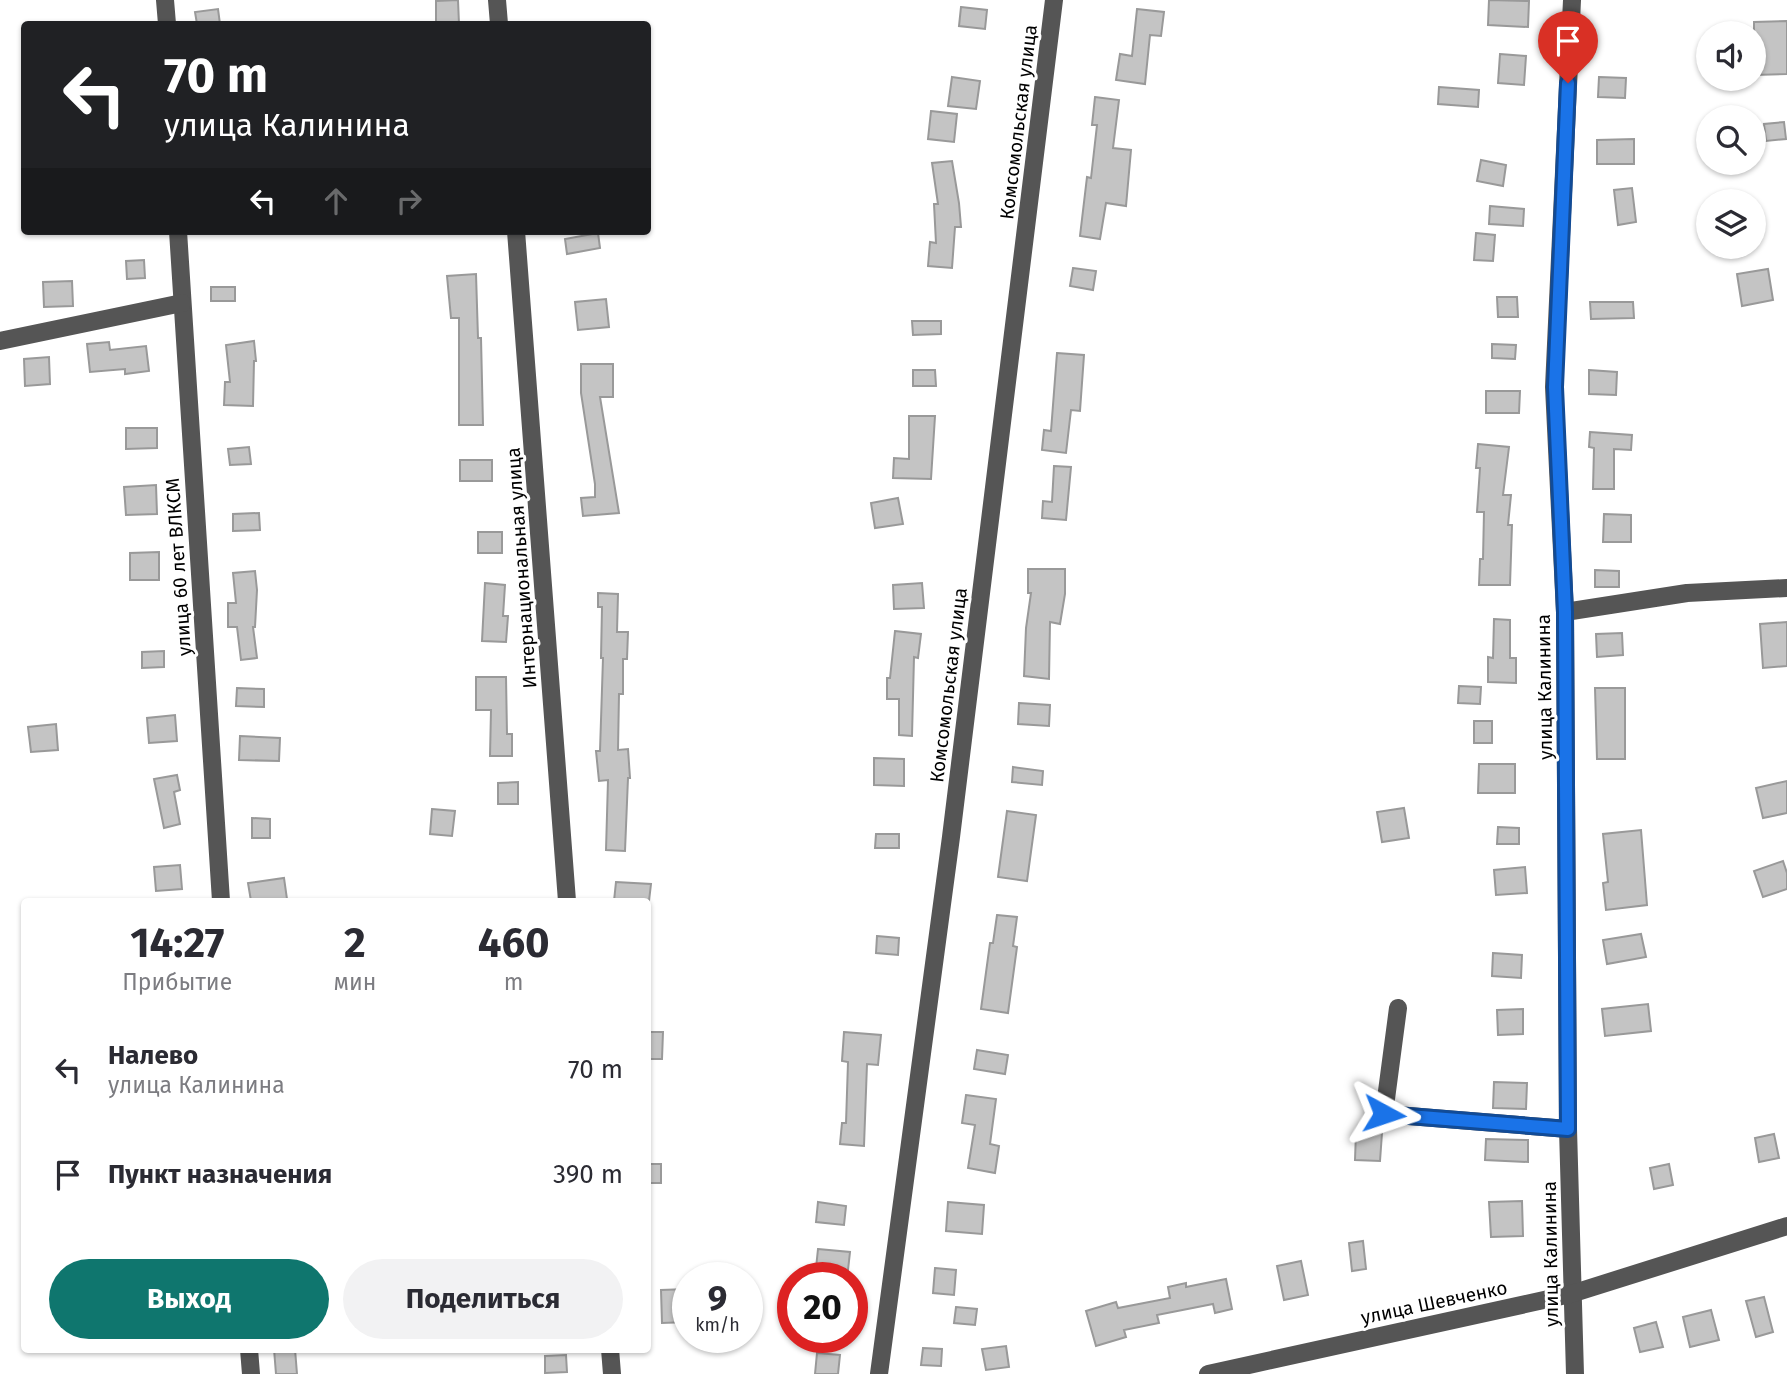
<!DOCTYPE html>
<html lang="ru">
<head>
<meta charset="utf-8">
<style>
	body { margin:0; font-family:"Fira Sans",sans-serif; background:#f2f2f3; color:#2b2b33; height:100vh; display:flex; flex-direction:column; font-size:26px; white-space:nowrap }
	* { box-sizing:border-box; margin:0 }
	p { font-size:23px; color:#7c7c81 }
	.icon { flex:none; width:38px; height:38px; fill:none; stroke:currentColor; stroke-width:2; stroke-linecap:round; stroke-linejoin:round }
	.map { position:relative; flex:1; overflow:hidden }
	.sheet { position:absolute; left:21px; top:898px; width:630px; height:455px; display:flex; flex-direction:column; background:#fff; border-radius:7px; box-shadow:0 2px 5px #0004 }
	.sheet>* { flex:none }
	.hud { position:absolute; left:21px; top:21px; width:630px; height:214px; border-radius:7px; box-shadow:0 2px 5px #0004; background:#202124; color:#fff; overflow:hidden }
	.fabs { position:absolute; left:1696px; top:21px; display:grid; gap:14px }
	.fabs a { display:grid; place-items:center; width:70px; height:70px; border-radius:50%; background:#fff; box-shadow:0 2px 5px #0004; font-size:35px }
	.speed { position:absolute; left:672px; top:1262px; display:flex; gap:14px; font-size:35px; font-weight:700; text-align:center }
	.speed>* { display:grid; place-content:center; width:91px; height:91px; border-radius:50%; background:#fff; box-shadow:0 2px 5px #0004; line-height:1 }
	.speed small { font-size:18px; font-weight:400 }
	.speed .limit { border:10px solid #d22; background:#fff; color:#111 }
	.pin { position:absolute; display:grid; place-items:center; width:60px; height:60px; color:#fff; margin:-72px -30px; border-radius:50% 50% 50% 0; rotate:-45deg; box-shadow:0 0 7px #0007 }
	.pin .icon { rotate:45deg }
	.me { position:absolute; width:77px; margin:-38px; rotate:95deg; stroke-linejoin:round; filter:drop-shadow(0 0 5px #0008) }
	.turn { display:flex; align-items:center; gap:24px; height:147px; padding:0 28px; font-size:32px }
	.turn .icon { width:91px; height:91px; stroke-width:2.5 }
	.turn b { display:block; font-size:49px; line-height:60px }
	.lanes { display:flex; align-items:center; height:66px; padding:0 28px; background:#0003; justify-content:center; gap:35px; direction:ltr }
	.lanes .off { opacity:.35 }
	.eta { display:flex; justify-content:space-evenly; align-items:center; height:119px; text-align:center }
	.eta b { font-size:42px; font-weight:700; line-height:49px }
	.cta { display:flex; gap:14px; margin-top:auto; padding:14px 28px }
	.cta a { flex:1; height:80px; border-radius:42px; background:#0f766e; color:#fff; font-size:28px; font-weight:700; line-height:80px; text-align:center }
	.cta a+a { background:#f2f2f3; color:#2b2b33 }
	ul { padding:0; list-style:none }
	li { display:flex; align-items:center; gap:21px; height:105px; padding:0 28px }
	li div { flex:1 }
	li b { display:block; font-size:26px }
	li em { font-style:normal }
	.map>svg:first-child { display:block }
	.building { fill:#c4c4c4; stroke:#999; stroke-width:2 }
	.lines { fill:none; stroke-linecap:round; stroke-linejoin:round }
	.minor { stroke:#555; stroke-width:18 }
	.route-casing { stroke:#114b97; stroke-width:18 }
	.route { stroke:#1a73e8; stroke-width:12 }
	.labels { text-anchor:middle; stroke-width:6; stroke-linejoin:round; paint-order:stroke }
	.street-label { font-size:19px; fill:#000; stroke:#fff }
</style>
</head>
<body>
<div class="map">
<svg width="1787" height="1374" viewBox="0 0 1787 1374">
	<rect width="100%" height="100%" fill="#fff"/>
	<!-- building -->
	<g class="building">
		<polygon points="458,0 459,24 436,24 436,1"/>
		<polygon points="1489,0 1529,1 1528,27 1488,25"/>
		<polygon points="961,7 987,10 985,29 959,26"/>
		<polygon points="218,9 220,24 197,24 195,12"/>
		<polygon points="1137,9 1164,12 1161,36 1150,35 1145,84 1116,80 1120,54 1132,56"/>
		<polygon points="1787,21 1787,74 1754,75 1754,22"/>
		<polygon points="1500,54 1526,56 1524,85 1498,83"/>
		<polygon points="952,77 980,81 976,109 948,106"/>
		<polygon points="1599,77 1626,78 1625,98 1598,97"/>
		<polygon points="1439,87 1479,90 1478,107 1438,104"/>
		<polygon points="1095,97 1119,100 1113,148 1131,150 1126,206 1106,203 1100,239 1080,236 1087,177 1091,178 1097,125 1092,125"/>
		<polygon points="931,111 957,114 954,142 928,139"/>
		<polygon points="1784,122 1786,139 1766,141 1764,124"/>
		<polygon points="1634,139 1634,164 1597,164 1597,140"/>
		<polygon points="1481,160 1506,165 1503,186 1477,181"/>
		<polygon points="952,161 959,203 961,227 955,227 952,268 928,266 930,242 936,243 934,204 938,204 932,163"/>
		<polygon points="1632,188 1636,222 1618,225 1614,190"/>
		<polygon points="1490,206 1524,209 1523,226 1489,224"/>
		<polygon points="598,233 600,248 567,254 565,239"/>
		<polygon points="1476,233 1495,235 1493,261 1474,260"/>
		<polygon points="144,260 145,278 127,279 126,261"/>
		<polygon points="1073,268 1096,271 1093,290 1070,286"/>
		<polygon points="1768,269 1773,300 1742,306 1737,274"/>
		<polygon points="476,274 478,338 481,338 483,425 459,425 459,318 451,318 447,276"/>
		<polygon points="72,281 73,306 44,307 43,282"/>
		<rect x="211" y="287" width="24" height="14"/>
		<polygon points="1497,297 1517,297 1518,317 1498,317"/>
		<polygon points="606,299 609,327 578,330 575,302"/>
		<polygon points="1590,302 1633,302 1634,318 1591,319"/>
		<polygon points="912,321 941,321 941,334 913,335"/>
		<polygon points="254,341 256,361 254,361 253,406 224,405 225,382 230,382 226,345"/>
		<polygon points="109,342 110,350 146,346 149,371 125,374 125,369 90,372 87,344"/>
		<polygon points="1492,344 1516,345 1515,359 1492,358"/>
		<polygon points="1057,353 1084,355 1080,411 1071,410 1066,453 1042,450 1044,430 1051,431"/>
		<polygon points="49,357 50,384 25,386 24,359"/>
		<polygon points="581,364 613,364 613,397 600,397 619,513 583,516 581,498 595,497 595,484 581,393"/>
		<polygon points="913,370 935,370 936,386 913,386"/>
		<polygon points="1589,370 1617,372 1616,395 1589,394"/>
		<polygon points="1486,391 1520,391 1519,413 1486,413"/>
		<polygon points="909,416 935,416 931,479 893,478 894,458 909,459"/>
		<polygon points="126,428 157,428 157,448 126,449"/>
		<polygon points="1590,432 1632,435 1631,450 1614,449 1614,489 1593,489 1594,448 1589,447"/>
		<polygon points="1478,444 1509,447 1503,495 1511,495 1508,525 1512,525 1510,585 1479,585 1480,559 1483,559 1484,512 1477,512 1480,468 1476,468"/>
		<polygon points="249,447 251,464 230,465 228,449"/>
		<rect x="460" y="460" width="32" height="21"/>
		<polygon points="1054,466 1071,467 1066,520 1042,518 1043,501 1052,502"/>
		<polygon points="156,485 157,514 126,515 124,487"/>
		<polygon points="898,498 903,524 875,528 871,503"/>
		<polygon points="259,513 260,530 233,531 233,514"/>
		<polygon points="1604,514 1631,515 1631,542 1603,542"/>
		<rect x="478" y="532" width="24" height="21"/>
		<polygon points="159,552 159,580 130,580 130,553"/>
		<polygon points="1028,569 1065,569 1065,594 1060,624 1050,622 1049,679 1024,676 1026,628 1031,593 1028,593"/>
		<polygon points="1595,570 1619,571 1619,587 1595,587"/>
		<polygon points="255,571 257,590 255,627 253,627 257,658 241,660 237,627 228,627 228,603 236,603 233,573"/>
		<polygon points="485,583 505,585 503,616 508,616 506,642 482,641"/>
		<polygon points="922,583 924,608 894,609 893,585"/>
		<polygon points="598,593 618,594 617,632 628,632 627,659 623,659 623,694 619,694 618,750 628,749 630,778 628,778 625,851 606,850 608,780 599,781 596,751 600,751 603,658 601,658 602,607 598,607"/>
		<polygon points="1494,619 1510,620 1510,658 1516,658 1516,683 1488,682 1488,657 1493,658"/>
		<polygon points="1787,622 1787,666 1763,668 1760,624"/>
		<polygon points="895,631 921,634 918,658 914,657 912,736 899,735 899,699 887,699 887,678 890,678"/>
		<polygon points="1622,633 1623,655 1597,657 1596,634"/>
		<polygon points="164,651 164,667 142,668 142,652"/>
		<polygon points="476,677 506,677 507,734 512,734 512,756 490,756 491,710 476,710"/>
		<polygon points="1459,686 1481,687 1480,704 1458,703"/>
		<polygon points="237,688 264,689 264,707 236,706"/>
		<polygon points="1595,688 1625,688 1625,759 1597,759"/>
		<polygon points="1019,703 1050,705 1049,726 1018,724"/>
		<polygon points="175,715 177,741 149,743 147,718"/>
		<rect x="1474" y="721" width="18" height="22"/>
		<polygon points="56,724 58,750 31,752 28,727"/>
		<polygon points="240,736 280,738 279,761 239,760"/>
		<polygon points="874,758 904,759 904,786 874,785"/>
		<polygon points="1479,764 1515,764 1515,793 1478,793"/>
		<polygon points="1013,767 1043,771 1042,785 1012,782"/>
		<polygon points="177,775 180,790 174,792 180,824 164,828 154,779"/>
		<polygon points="1787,781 1787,813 1763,818 1756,788"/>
		<polygon points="518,782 518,804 498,804 498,783"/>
		<polygon points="1404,808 1409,838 1382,842 1377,812"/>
		<polygon points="432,809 455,811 452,836 430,834"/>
		<polygon points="1007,811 1036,815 1027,881 998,877"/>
		<polygon points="252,818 270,819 270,838 252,838"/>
		<polygon points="1498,827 1519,828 1519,844 1497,844"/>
		<polygon points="1641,830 1647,905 1606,910 1603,883 1608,882 1603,834"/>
		<polygon points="876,834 899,834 899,848 875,848"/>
		<polygon points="1783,861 1787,873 1787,889 1763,897 1754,871"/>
		<polygon points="180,865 182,889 156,891 154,867"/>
		<polygon points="1525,867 1527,893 1496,895 1494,870"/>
		<polygon points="284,878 287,899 251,901 248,883"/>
		<polygon points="616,882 651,884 649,901 614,901"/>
		<polygon points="997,915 1017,917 1013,946 1017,947 1008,1013 981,1009 990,943 993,943"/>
		<polygon points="1641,934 1646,957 1607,964 1603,940"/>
		<polygon points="877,936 899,938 898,955 876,953"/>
		<polygon points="1493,953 1522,955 1521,978 1492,976"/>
		<polygon points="1648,1004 1651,1031 1605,1036 1602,1009"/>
		<polygon points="1523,1009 1523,1034 1498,1035 1497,1010"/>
		<polygon points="648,1032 663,1032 662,1059 648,1059"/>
		<polygon points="844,1032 881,1035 878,1065 867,1064 864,1146 840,1144 842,1123 846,1123 848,1062 842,1061"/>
		<polygon points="977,1050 1008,1055 1005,1074 974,1069"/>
		<polygon points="1494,1082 1527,1083 1526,1109 1493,1108"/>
		<polygon points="966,1095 996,1099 990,1144 999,1146 995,1173 968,1168 975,1125 962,1123"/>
		<polygon points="1356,1132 1382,1133 1380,1161 1355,1160"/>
		<polygon points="1774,1134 1779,1158 1759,1162 1755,1138"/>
		<polygon points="1486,1139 1528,1140 1528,1162 1485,1160"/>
		<rect x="648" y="1164" width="13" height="19"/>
		<polygon points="1669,1164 1673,1185 1654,1189 1650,1168"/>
		<polygon points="1522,1201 1523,1236 1491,1237 1489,1202"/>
		<polygon points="818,1202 846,1206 844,1225 816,1222"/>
		<polygon points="948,1202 984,1205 982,1234 946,1231"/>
		<polygon points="1363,1241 1366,1269 1352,1271 1349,1243"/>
		<polygon points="818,1249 850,1252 848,1270 816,1268"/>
		<polygon points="1301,1261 1308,1295 1284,1300 1277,1266"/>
		<polygon points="935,1268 956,1270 954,1295 933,1293"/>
		<polygon points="1226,1279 1232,1309 1215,1313 1213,1304 1157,1315 1159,1323 1124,1330 1126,1337 1096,1346 1086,1311 1116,1302 1118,1308 1170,1298 1168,1287 1186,1283 1186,1287"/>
		<polygon points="688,1289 688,1322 662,1323 661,1290"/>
		<polygon points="1764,1297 1773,1332 1756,1337 1746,1301"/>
		<polygon points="956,1307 977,1309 975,1325 954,1323"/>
		<polygon points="1711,1310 1719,1340 1690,1347 1683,1317"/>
		<polygon points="1656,1322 1663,1347 1640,1352 1634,1328"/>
		<polygon points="1006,1346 1009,1367 986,1370 982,1349"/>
		<polygon points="923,1348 942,1349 941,1366 921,1365"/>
		<polygon points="274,1349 295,1349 297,1374 276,1374"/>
		<polygon points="817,1353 840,1355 838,1374 815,1374"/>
		<polygon points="566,1355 567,1372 545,1373 545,1356"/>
	</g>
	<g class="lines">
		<!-- minor -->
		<g class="minor">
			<polyline points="165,0 167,24"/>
			<polyline points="497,0 499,24"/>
			<polyline points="1572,0 1554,387 1565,612 1568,1129 1575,1374"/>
			<polyline points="178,231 221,901"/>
			<polyline points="516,231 567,901"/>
			<polyline points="0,341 182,303"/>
			<polyline points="1565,612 1687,593 1787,588"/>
			<polyline points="1398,1008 1384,1114 1568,1129"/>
			<polyline points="249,1349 251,1374"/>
			<polyline points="610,1349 612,1374"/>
			<polyline points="879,1374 951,837 1054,0"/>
			<polyline points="1208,1374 1571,1294 1787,1226"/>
		</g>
	</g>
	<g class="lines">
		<!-- route casing -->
		<g class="route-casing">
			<polyline id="route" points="1384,1114 1568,1129 1565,612 1555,387 1568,83"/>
		</g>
		<!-- route -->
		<use href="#route" class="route"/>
	</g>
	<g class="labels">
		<!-- street labels -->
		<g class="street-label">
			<text transform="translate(1018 122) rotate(-83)" y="7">Комсомольская улица</text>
			<text transform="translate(178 567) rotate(-94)" y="7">улица 60 лет ВЛКСМ</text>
			<text transform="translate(521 568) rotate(-94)" y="7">Интернациональная улица</text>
			<text transform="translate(948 685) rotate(-83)" y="7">Комсомольская улица</text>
			<text transform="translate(1544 687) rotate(-91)" y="7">улица Калинина</text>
			<text transform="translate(1550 1254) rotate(-91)" y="7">улица Калинина</text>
			<text transform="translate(1434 1302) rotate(-12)" y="7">улица Шевченко</text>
		</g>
	</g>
</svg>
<div class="fabs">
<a><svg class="icon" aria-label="sound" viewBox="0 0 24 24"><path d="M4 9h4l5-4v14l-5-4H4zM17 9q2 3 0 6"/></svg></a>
<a><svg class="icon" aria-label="search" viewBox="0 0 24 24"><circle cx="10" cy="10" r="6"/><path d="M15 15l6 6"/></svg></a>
<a><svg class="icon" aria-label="layers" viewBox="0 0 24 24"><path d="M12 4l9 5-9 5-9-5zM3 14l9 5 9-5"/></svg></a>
</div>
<div class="speed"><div>9<small>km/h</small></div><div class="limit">20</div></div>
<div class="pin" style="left:1568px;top:83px;background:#d93025"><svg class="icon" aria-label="arrive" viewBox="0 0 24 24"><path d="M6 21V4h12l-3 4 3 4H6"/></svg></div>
<svg class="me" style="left:1384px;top:1114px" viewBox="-20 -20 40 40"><path d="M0-17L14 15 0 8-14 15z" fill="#1a73e8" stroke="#fff" stroke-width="4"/></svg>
<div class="hud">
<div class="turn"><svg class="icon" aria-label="left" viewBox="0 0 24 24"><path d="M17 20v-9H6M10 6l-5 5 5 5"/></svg><div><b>70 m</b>улица Калинина</div></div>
<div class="lanes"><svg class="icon" aria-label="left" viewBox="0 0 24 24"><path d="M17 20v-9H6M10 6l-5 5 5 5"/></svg><svg class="icon off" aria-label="ahead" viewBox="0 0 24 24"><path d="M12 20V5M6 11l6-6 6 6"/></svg><svg class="icon off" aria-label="right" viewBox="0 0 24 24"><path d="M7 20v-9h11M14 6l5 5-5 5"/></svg></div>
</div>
<section class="sheet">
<div class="eta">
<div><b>14:27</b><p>Прибытие</p></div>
<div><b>2</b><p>мин</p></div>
<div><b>460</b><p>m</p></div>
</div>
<ul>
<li><svg class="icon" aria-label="left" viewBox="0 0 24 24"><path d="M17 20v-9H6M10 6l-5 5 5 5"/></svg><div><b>Налево</b><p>улица Калинина</p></div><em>70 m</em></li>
<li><svg class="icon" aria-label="arrive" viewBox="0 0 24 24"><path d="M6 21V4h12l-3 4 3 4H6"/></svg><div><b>Пункт назначения</b></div><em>390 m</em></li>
</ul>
<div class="cta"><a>Выход</a><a>Поделиться</a></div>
</section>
</div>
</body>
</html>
